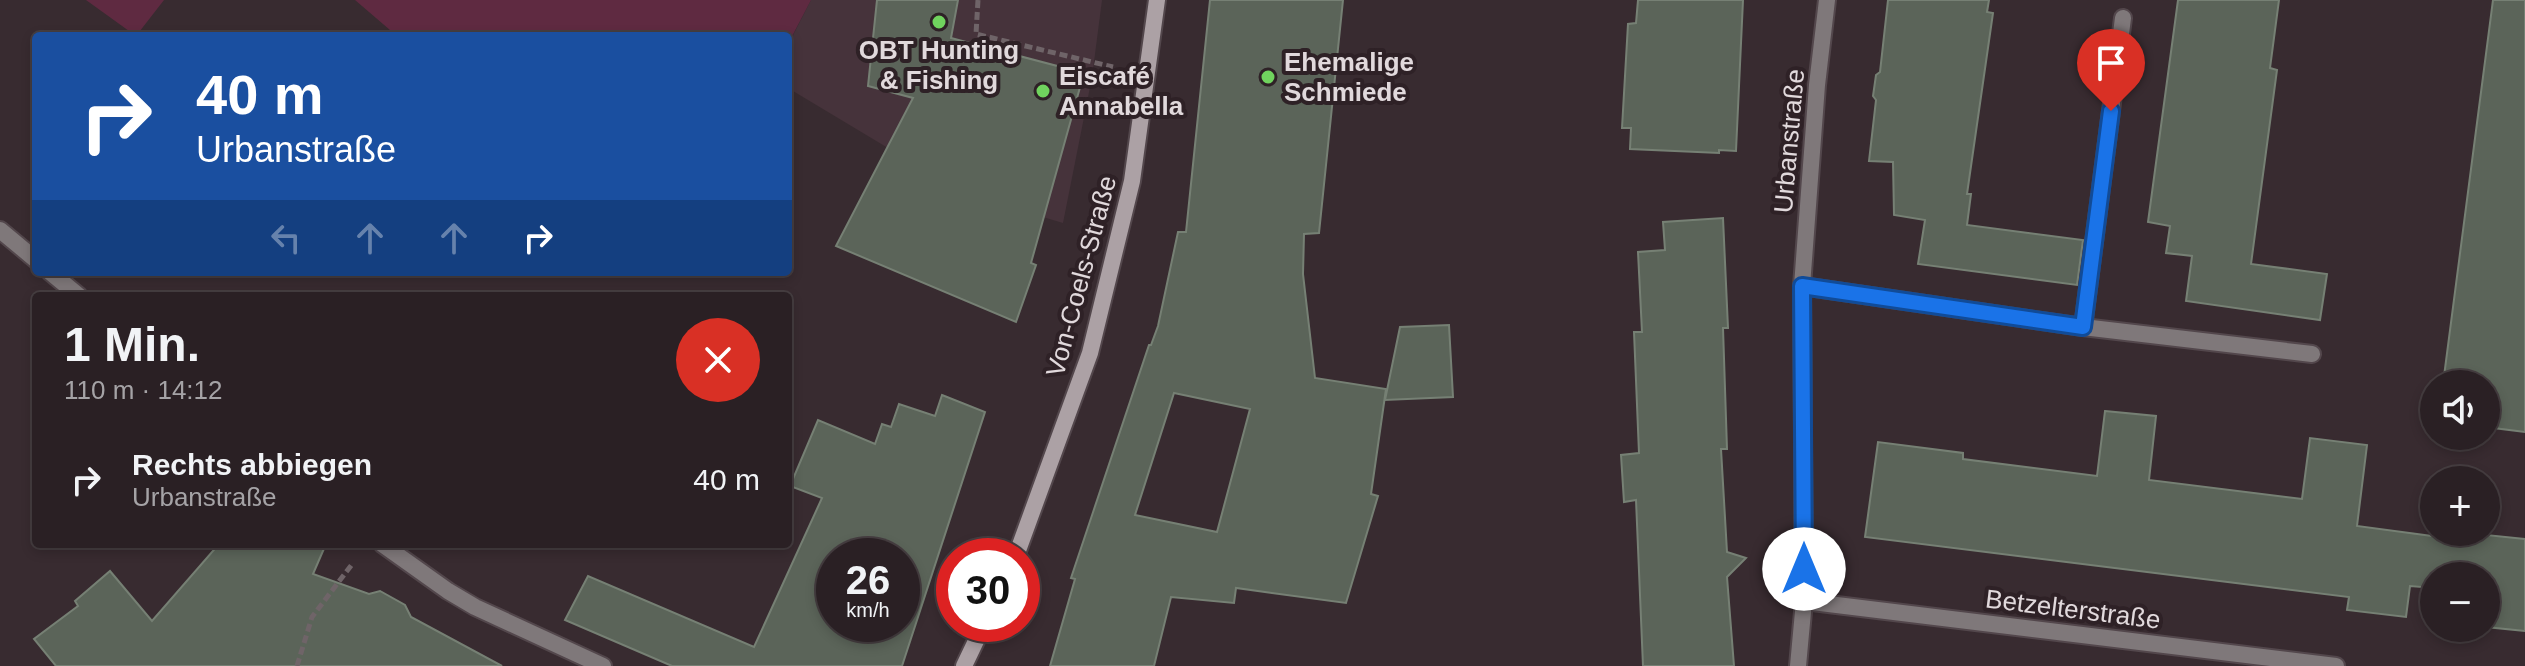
<!DOCTYPE html>
<html lang="de">
<head>
<meta charset="utf-8">
<style>
	body { margin:0; font-family:Helvetica,sans-serif; background:#362d31; color:#f1f3f6; height:100vh; display:flex; flex-direction:column; font-size:30px; white-space:nowrap }
	* { box-sizing:border-box; margin:0 }
	p { font-size:26px; color:#a5a3a6 }
	.icon { flex:none; width:44px; height:44px; fill:none; stroke:currentColor; stroke-width:2; stroke-linecap:round; stroke-linejoin:round }
	.map { position:relative; flex:1; overflow:hidden }
	.details { position:absolute; left:32px; top:292px; width:760px; height:256px; display:flex; flex-direction:column; background:#2a2024; border-radius:8px; box-shadow:0 4px 12px #0003,0 0 0 2px #463e41 }
	.details>* { flex:none }
	.banner { position:absolute; left:32px; top:32px; width:760px; height:244px; border-radius:8px; box-shadow:0 4px 12px #0003,0 0 0 2px #463e41; background:#1a4fa0; color:#fff; overflow:hidden }
	.fabs { position:absolute; left:2420px; top:370px; display:grid; gap:16px }
	.fabs a { display:grid; place-items:center; width:80px; height:80px; border-radius:50%; background:#2a2024; box-shadow:0 4px 12px #0003,0 0 0 2px #463e41; font-size:40px }
	.speed { position:absolute; left:816px; top:538px; display:flex; gap:16px; font-size:40px; font-weight:700; text-align:center }
	.speed>* { display:grid; place-content:center; width:104px; height:104px; border-radius:50%; background:#2a2024; box-shadow:0 4px 12px #0003,0 0 0 2px #463e41; line-height:1 }
	.speed small { font-size:20px; font-weight:400 }
	.speed .limit { border:12px solid #d22; background:#fff; color:#111 }
	.pin { position:absolute; display:grid; place-items:center; width:68px; height:68px; color:#fff; margin:-82px -34px; border-radius:50% 50% 50% 0; rotate:-45deg; box-shadow:0 0 8px #0007 }
	.pin .icon { rotate:45deg }
	.me { position:absolute; width:88px; margin:-44px; rotate:0deg; stroke-linejoin:round; filter:drop-shadow(0 0 6px #0008) }
	.turn { display:flex; align-items:center; gap:28px; height:168px; padding:0 32px; font-size:36px }
	.turn .icon { width:104px; height:104px; stroke-width:2.5 }
	.turn b { display:block; font-size:56px; line-height:68px }
	.lanes { display:flex; align-items:center; height:76px; padding:0 32px; background:#0003; justify-content:center; gap:40px; direction:ltr }
	.lanes .off { opacity:.35 }
	.round { display:grid; place-items:center; flex:none; width:84px; height:84px; border-radius:42px; background:#362d31 }
	.overview { display:flex; align-items:center; justify-content:space-between; height:136px; padding:0 32px }
	h1 { font-size:48px; font-weight:800; line-height:60px }
	ul { padding:0; list-style:none }
	li { display:flex; align-items:center; gap:24px; height:104px; padding:0 32px }
	li div { flex:1 }
	li b { display:block; font-size:30px }
	li em { font-style:normal }
	.map>svg:first-child { display:block }
	.built { fill:#46333b }
	.green { fill:#5f2a41 }
	.building { fill:#5b6459; stroke:#768074; stroke-width:2; fill-rule:evenodd }
	.lines { fill:none; stroke-linecap:round; stroke-linejoin:round }
	.minor-casing { stroke:#53474c; stroke-width:20 }
	.secondary-casing { stroke:#53474c; stroke-width:20 }
	.path { stroke:#6f6468; stroke-width:5; stroke-dasharray:8 4; stroke-linecap:butt }
	.minor { stroke:#7f787a; stroke-width:16 }
	.secondary { stroke:#aca1a5; stroke-width:16 }
	.route-casing { stroke:#114b97; stroke-width:20 }
	.route { stroke:#1a73e8; stroke-width:14 }
	.poi-dot { fill:#70d35e; stroke:#2e2126; stroke-width:3 }
	.labels { text-anchor:middle; stroke-width:8; stroke-linejoin:round; paint-order:stroke }
	.poi-label { font-size:26px; font-weight:bold; fill:#e1d9dc; stroke:#2e2126; text-anchor:start }
	.street-label { font-size:26px; fill:#e1d9dc; stroke:#2e2126 }
</style>
</head>
<body>
<div class="map">
<svg width="2525" height="666" viewBox="0 0 2525 666">
	<rect width="100%" height="100%" fill="#382b30"/>
	<!-- built -->
	<polygon class="built" points="811,0 1102,0 1092,77 1063,223 963,193 788,88 788,45"/>
	<!-- green -->
	<g class="green">
		<polygon points="86,0 164,0 136,36"/>
		<polygon points="355,0 811,0 788,44 788,36 397,36"/>
	</g>
	<!-- building -->
	<g class="building">
		<polygon points="877,0 958,0 951,38 1084,73 1031,263 1036,265 1016,322 836,246 913,98 868,86"/>
		<path d="M 1210,0 L 1343,0 L 1319,233 L 1304,234 L 1303,274 L 1315,378 L 1386,389 L 1371,494 L 1378,496 L 1346,603 L 1236,588 L 1234,603 L 1171,597 L 1154,666 L 1050,666 L 1075,579 L 1071,578 L 1149,345 L 1151,345 L 1158,326 L 1178,232 L 1186,232 ZM 1174,393 L 1250,409 L 1217,532 L 1135,515 Z"/>
		<polygon points="1638,0 1743,0 1736,151 1719,150 1719,153 1630,149 1631,128 1622,128 1628,24 1636,23"/>
		<polygon points="1888,0 1989,0 1987,12 1993,13 1967,194 1971,194 1967,225 2083,240 2077,285 1918,264 1925,220 1894,215 1893,162 1869,161 1876,100 1873,96 1876,75 1880,72"/>
		<polygon points="2178,0 2279,0 2270,68 2277,70 2251,264 2327,274 2320,320 2186,301 2192,256 2166,253 2170,226 2148,222"/>
		<polygon points="2493,0 2525,0 2525,432 2486,427 2486,384 2443,384"/>
		<polygon points="1723,218 1728,328 1723,328 1727,449 1721,449 1727,552 1746,558 1727,577 1734,666 1643,666 1636,500 1624,502 1621,455 1639,453 1634,332 1642,332 1638,252 1665,250 1663,222"/>
		<polygon points="1449,325 1453,397 1385,400 1400,327"/>
		<path d="M 942,395 L 985,412 L 902,666 L 672,666 L 565,620 L 588,576 L 754,647 L 822,498 L 790,486 L 818,420 L 875,444 L 882,424 L 891,427 L 899,404 L 935,416 ZM 834,556 L 902,556 L 902,624 L 834,624 Z"/>
		<polygon points="2105,411 2156,416 2149,480 2302,499 2310,438 2367,445 2357,526 2477,542 2477,534 2525,539 2525,631 2486,627 2486,576 2434,576 2434,588 2410,586 2406,617 2347,610 2349,597 1865,537 1878,442 1963,453 1963,459 2097,476"/>
		<polygon points="219,544 326,544 313,574 369,594 380,591 405,605 411,617 502,666 56,666 34,639 78,606 75,601 110,571 152,621"/>
	</g>
	<g class="lines">
		<!-- minor casing -->
		<g class="minor-casing">
			<g id="minor">
				<polyline points="0,230 36,260"/>
				<polyline points="50,272 79,296"/>
				<polyline points="1802,286 2083,327 2312,354"/>
				<polyline points="2083,327 2123,18"/>
				<polyline points="382,544 448,591 475,607 603,666"/>
				<polyline points="1804,601 2336,666"/>
				<polyline points="1798,666 1804,601 1802,286 1817,85 1827,0"/>
			</g>
		</g>
		<!-- secondary casing -->
		<g class="secondary-casing">
			<g id="secondary">
				<polyline points="1016,556 1090,353 1132,181 1157,0"/>
				<polyline points="964,666 984,624"/>
			</g>
		</g>
		<!-- path -->
		<g class="path">
			<polyline points="978,0 976,34 1113,67"/>
			<polyline points="297,666 312,617 353,563"/>
		</g>
		<!-- minor -->
		<use href="#minor" class="minor"/>
		<!-- secondary -->
		<use href="#secondary" class="secondary"/>
	</g>
	<g class="lines">
		<!-- route casing -->
		<g class="route-casing">
			<polyline id="route" points="1804,569 1802,286 2083,327 2111,111"/>
		</g>
		<!-- route -->
		<use href="#route" class="route"/>
	</g>
	<!-- markers -->
	<g class="poi-dot">
		<circle cx="939" cy="22" r="8"/>
		<circle cx="1268" cy="77" r="8"/>
		<circle cx="1043" cy="91" r="8"/>
	</g>
	<g class="labels">
		<!-- poi labels -->
		<g class="poi-label">
			<text x="939" y="59" text-anchor="middle">OBT Hunting<tspan x="939" dy="30">&amp; Fishing</tspan></text>
			<text x="1284" y="71">Ehemalige<tspan x="1284" dy="30">Schmiede</tspan></text>
			<text x="1059" y="85">Eiscafé<tspan x="1059" dy="30">Annabella</tspan></text>
		</g>
		<!-- street labels -->
		<g class="street-label">
			<text transform="translate(1789 141) rotate(-85)" y="9">Urbanstraße</text>
			<text transform="translate(1081 276) rotate(-75)" y="9">Von-Coels-Straße</text>
			<text transform="translate(2073 609) rotate(7)" y="9">Betzelterstraße</text>
		</g>
	</g>
</svg>
<div class="fabs">
<a><svg class="icon" aria-label="sound" viewBox="0 0 24 24"><path d="M4 9h4l5-4v14l-5-4H4zM17 9q2 3 0 6"/></svg></a>
<a>+</a>
<a>−</a>
</div>
<div class="speed"><div>26<small>km/h</small></div><div class="limit">30</div></div>
<div class="pin" style="left:2111px;top:111px;background:#d93025"><svg class="icon" aria-label="arrive" viewBox="0 0 24 24"><path d="M6 21V4h12l-3 4 3 4H6"/></svg></div>
<svg class="me" style="left:1804px;top:569px" viewBox="-20 -20 40 40"><circle r="19" fill="#fff"/><path d="M0-13L10 11 0 6-10 11z" fill="#1a73e8"/></svg>
<div class="banner">
<div class="turn"><svg class="icon" aria-label="right" viewBox="0 0 24 24"><path d="M7 20v-9h11M14 6l5 5-5 5"/></svg><div><b>40 m</b>Urbanstraße</div></div>
<div class="lanes"><svg class="icon off" aria-label="left" viewBox="0 0 24 24"><path d="M17 20v-9H6M10 6l-5 5 5 5"/></svg><svg class="icon off" aria-label="ahead" viewBox="0 0 24 24"><path d="M12 20V5M6 11l6-6 6 6"/></svg><svg class="icon off" aria-label="ahead" viewBox="0 0 24 24"><path d="M12 20V5M6 11l6-6 6 6"/></svg><svg class="icon" aria-label="right" viewBox="0 0 24 24"><path d="M7 20v-9h11M14 6l5 5-5 5"/></svg></div>
</div>
<section class="details">
<div class="overview"><div><h1>1 Min.</h1><p>110 m · 14:12</p></div><a class="round" style="background:#d93025;color:#fff"><svg class="icon" aria-label="close" viewBox="0 0 24 24"><path d="M6 6l12 12M18 6L6 18"/></svg></a></div>
<ul>
<li><svg class="icon" aria-label="right" viewBox="0 0 24 24"><path d="M7 20v-9h11M14 6l5 5-5 5"/></svg><div><b>Rechts abbiegen</b><p>Urbanstraße</p></div><em>40 m</em></li>
</ul>
</section>
</div>
</body>
</html>
